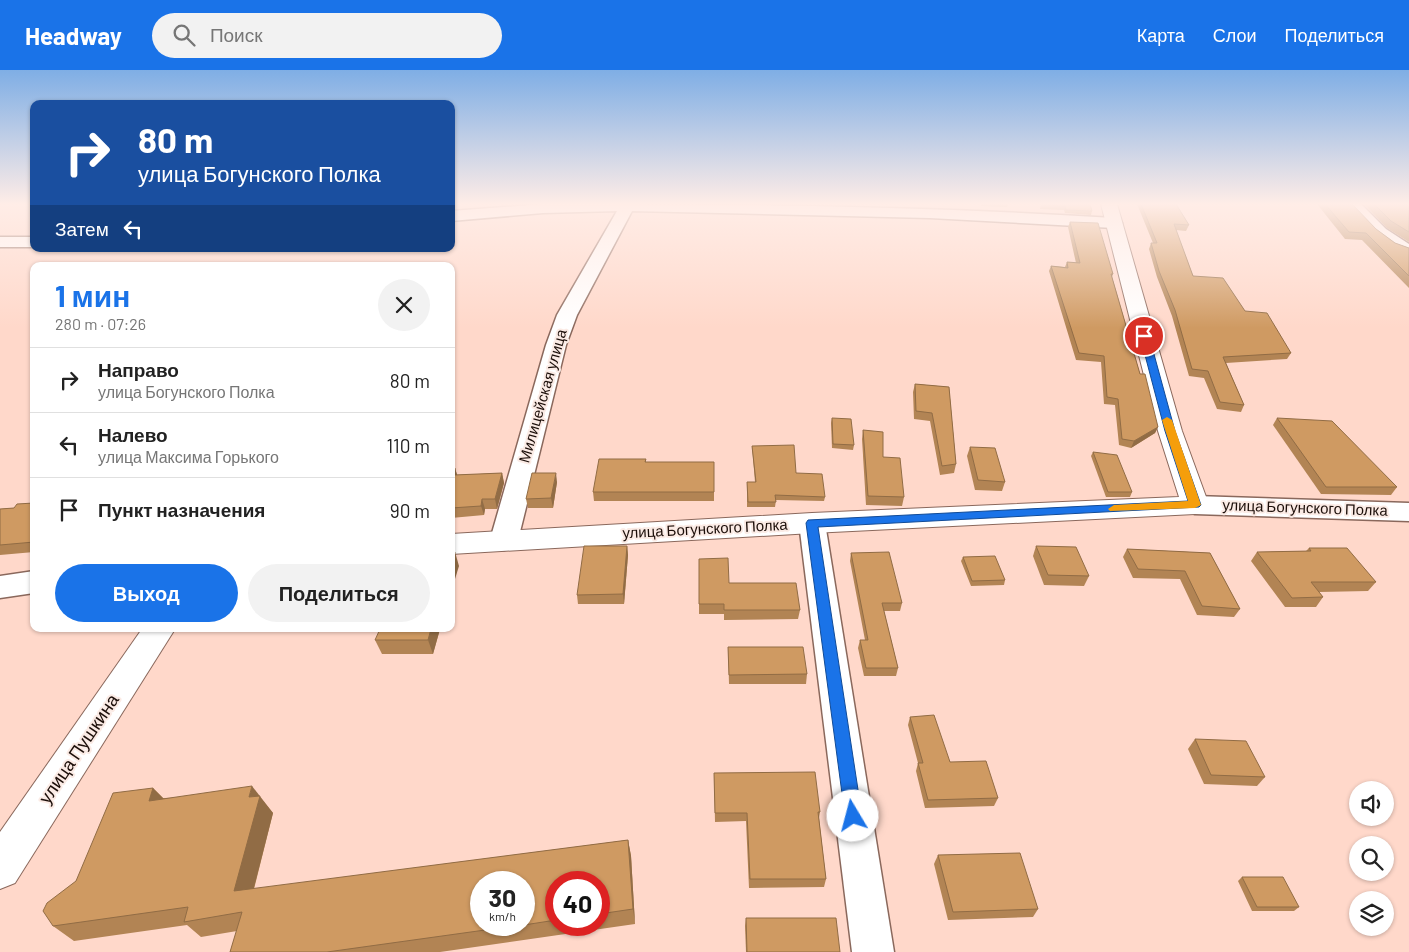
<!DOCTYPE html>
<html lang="ru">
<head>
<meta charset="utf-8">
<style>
	body { margin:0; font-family:Barlow,sans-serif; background:#f2f2f2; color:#222; height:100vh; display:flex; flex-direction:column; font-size:19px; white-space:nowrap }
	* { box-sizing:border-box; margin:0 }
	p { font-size:16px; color:#767676 }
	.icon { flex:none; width:28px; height:28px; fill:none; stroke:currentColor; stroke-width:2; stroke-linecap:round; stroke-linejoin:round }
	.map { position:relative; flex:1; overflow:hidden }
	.panel { position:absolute; left:30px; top:192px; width:425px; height:370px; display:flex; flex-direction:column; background:#fff; border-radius:10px; box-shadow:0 1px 4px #0004 }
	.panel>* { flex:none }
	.hud { position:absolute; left:30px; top:30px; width:425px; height:152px; border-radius:10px; box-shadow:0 1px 4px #0004; background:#1a4fa0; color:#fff; overflow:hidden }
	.tools { position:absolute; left:1349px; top:711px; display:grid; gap:10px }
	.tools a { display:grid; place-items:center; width:45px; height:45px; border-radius:50%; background:#fff; box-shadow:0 1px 4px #0004; font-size:25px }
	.speed { position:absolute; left:470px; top:801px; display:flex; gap:10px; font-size:25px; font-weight:700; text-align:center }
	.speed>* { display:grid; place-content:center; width:65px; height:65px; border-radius:50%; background:#fff; box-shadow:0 1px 4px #0004; line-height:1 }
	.speed small { font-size:12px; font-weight:400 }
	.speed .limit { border:8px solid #d22; background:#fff; color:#111 }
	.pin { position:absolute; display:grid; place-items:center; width:42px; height:42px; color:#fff; margin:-21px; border:2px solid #fff; border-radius:50%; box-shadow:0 1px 5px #0007 }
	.me { position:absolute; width:55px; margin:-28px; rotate:352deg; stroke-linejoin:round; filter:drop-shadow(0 0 4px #0008) }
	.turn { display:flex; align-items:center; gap:18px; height:105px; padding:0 25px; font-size:22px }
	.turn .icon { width:65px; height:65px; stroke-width:2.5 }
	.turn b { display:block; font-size:35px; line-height:42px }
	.then { display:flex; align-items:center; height:48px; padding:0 25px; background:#0003; gap:10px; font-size:19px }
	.round { display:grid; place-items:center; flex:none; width:52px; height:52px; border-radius:26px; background:#f2f2f2 }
	.head { display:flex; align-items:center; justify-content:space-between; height:85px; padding:0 25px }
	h1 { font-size:30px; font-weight:700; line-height:38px; color:#1a73e8 }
	.button { display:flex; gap:10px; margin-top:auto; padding:10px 25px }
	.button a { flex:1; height:58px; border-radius:30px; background:#1a73e8; color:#fff; font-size:20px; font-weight:700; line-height:58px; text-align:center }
	.button a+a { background:#f2f2f2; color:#222 }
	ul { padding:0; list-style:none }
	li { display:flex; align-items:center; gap:15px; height:65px; padding:0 25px; border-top:1px solid #e0e0e0 }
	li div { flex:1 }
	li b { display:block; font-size:19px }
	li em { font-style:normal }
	header { display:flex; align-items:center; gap:30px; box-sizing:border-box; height:70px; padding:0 25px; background:#1a73e8; color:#fff }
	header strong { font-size:24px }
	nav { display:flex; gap:28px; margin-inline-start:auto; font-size:18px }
	.search { width:350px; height:45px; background:#f2f2f2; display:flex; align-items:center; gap:12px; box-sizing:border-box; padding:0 18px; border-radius:28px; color:#767676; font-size:19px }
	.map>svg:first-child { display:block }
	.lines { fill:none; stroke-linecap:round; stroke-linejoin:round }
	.minor-casing { stroke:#8a685c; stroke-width:3 }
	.major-casing { stroke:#8a685c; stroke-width:2 }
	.minor { fill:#fff; fill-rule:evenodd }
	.major { fill:#fff; fill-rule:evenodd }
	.wall { fill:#b28454; fill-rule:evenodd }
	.shaded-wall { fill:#916c45 }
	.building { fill:#cf9a62; stroke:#916c45 }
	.route { fill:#1a73e8; stroke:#114b97 }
	.slow { fill:#f59e0b }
	.labels { text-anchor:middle; stroke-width:4; stroke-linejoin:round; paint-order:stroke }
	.street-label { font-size:15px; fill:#1c0f0a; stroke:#fbebe5 }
	.near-street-label { font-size:18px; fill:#1c0f0a; stroke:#fbebe5 }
</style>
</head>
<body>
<header>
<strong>Headway</strong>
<div class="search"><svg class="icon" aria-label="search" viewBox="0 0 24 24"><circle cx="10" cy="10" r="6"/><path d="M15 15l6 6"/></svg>Поиск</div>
<nav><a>Карта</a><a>Слои</a><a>Поделиться</a></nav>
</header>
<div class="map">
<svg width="1409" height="882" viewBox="0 0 1409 882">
	<rect width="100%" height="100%" fill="#ffd8ca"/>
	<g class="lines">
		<!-- minor casing -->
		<g class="minor-casing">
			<g id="minor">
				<path d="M 543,134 C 734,134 924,136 1114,148 L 1120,150 L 1122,153 L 1120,156 L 1114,158 L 930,148 L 632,141 L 577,245 L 566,275 L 518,470 L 514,477 L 504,480 L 494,477 L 490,470 L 546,275 L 557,245 L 617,141 L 543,143 L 451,151 L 451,141 Z"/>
				<path d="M 1345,134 L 1361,134 L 1386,159 L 1409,174 L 1409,186 C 1388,181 1357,152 1345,134 Z"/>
				<rect x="0" y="167" width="34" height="10"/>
				<polygon points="1195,426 1409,433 1409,451 1195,444 1186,441 1182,435 1186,429"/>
				<polygon points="812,444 821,447 825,453 894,882 852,882 799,453 803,447"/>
				<polygon points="34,501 34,523 0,528 0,506"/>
			</g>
		</g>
		<!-- major casing -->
		<g class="major-casing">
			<g id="major">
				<polygon points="1101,134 1117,134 1182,361 1209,435 1205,441 1195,444 812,463 451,484 451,464 812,443 1179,427 1158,361"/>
				<polygon points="142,559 175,559 15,813 0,819 0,762"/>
			</g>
		</g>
		<!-- minor -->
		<use href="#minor" class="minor"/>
		<!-- major -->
		<use href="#major" class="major"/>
	</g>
	<!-- wall -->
	<g class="wall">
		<polygon points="981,134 1008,134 1007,137 981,136"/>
		<polygon points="1041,134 1090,134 1092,141 1091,145 1065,143 1064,140 1040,139"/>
		<polygon points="1137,134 1176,134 1189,155 1186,161 1176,160 1193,206 1245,241 1291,283 1287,289 1226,293 1244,335 1241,342 1217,339 1204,308 1189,306 1172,246 1157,207 1149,179 1151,173 1153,173"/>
		<polygon points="1317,134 1352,134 1376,159 1395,173 1409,178 1409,218 1362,170 1345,169"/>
		<polygon points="1364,134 1409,134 1409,172 1387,158"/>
		<polygon points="1070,152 1113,204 1112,207 1140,304 1158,357 1155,363 1131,378 1119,375 1115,335 1104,334 1101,292 1076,290 1049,201 1051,196 1065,197 1067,192 1076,193 1068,157"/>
		<polygon points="915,314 949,317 956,394 954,403 940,405 930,351 914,349 913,322"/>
		<polygon points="832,348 854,375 853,380 832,378 831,353"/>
		<polygon points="1277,348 1397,417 1391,425 1321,424 1273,355"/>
		<polygon points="863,360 883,387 904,427 902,436 866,435 862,369"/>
		<polygon points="752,376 825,427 824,431 776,430 775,437 747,437 747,412 755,412"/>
		<polygon points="970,377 1005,412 1002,421 975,420 967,386"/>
		<polygon points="1093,382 1132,422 1130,427 1106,427 1091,386"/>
		<polygon points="646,389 646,392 714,392 714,431 594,431 593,422"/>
		<polygon points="451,398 455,398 457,405 502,403 504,413 497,439 485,439 484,445 451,448"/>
		<polygon points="557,412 553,438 528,438 526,429"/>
		<polygon points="34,433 34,482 0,485 0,439 14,438"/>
		<polygon points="627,476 628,485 624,534 578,534 577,525"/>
		<polygon points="1036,476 1089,506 1084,516 1044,515 1033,486"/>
		<polygon points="1309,478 1376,512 1368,521 1319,522 1323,527 1316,537 1285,537 1251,491 1257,482 1306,481"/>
		<polygon points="1127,479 1210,483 1240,539 1234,547 1197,545 1180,509 1133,508 1123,487"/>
		<polygon points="851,483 902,533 900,541 884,541 898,598 896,606 864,606 858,578 860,570 865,570 850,491"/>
		<polygon points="963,487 1005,510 1004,515 971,516 961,491"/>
		<polygon points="699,489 729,513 800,540 798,549 724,550 724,544 699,544"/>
		<polygon points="440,559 433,584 382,584 375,570"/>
		<polygon points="728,577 807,604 806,614 729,614"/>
		<polygon points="910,647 950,692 998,728 994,736 925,738 916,701 918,693 908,655"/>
		<polygon points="1195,669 1265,707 1257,716 1204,714 1188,679"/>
		<polygon points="714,703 820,742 819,748 826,809 824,817 749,818 746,751 715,752"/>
		<path d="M 153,718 L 163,728 L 259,726 L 273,743 L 254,819 L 628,770 L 631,786 L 635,854 L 440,882 L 230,882 L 237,861 L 201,867 L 187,855 L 74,871 L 53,856 L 76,811 ZM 524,812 L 524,855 L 481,855 ZM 556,812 L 599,812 L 599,855 L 556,855 Z"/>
		<polygon points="938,785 1038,839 1033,847 948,850 934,794"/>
		<polygon points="1242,807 1299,837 1294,841 1252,841 1238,811"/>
		<polygon points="746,848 840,882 746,882 745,856"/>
	</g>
	<!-- shaded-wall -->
	<g class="shaded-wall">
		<polygon points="1158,357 1155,363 1131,378 1134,371"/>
		<polygon points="455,398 458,408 454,405"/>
		<polygon points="502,403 504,413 497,439 495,429"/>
		<polygon points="556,403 557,412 553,438 551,428"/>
		<polygon points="482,429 485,439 484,445 481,436"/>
		<polygon points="627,476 628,485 624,534 623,524"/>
		<polygon points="455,482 459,496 451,522 451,494"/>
		<polygon points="431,559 440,559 433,584 428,570"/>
		<polygon points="252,716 273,743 249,837 234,821 249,727"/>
		<polygon points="153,718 169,734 149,731"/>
		<polygon points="628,770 631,786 635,854 633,839"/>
	</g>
	<!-- building -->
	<g class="building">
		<polygon points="1041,134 1090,134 1092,141 1066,140 1065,136 1041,135"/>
		<polygon points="1141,134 1176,134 1189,155 1174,154 1193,206 1223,208 1245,241 1267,243 1291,283 1223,287 1244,335 1220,332 1208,301 1192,299 1175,240 1159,201 1151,173 1157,173"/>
		<polygon points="1325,134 1352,134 1376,159 1395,173 1409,178 1409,206 1366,163 1349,162"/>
		<polygon points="1374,134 1409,134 1409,162 1391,151"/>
		<polygon points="1070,152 1098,153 1113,204 1111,204 1140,304 1145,304 1158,357 1134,371 1122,369 1118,329 1107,327 1104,286 1079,283 1051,196 1068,198 1067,192 1080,193"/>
		<polygon points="915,314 949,317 956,394 942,396 932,343 916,341"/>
		<polygon points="832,348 851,349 854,375 833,374"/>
		<polygon points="1277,348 1332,351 1397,417 1326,417"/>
		<polygon points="863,360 883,362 883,387 900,388 904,427 868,426"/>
		<polygon points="794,375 796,403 822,404 825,427 775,425 776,432 748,432 747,412 756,412 752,376"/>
		<polygon points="970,377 995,378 1005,412 978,410"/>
		<polygon points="1093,382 1117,385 1132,422 1108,422"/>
		<polygon points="599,389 646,389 645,392 714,392 714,422 593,422"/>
		<polygon points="451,398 455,398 454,405 502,403 495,429 482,429 481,436 451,438"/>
		<polygon points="532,403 556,403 551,428 526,429"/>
		<polygon points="34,433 34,472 0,475 0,439 14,438 17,434"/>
		<polygon points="584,476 627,476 623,524 577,525"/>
		<polygon points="1036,476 1076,477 1089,506 1048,505"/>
		<polygon points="1309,478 1347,478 1376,512 1311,512 1323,527 1292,528 1257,482 1311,481"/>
		<polygon points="1127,479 1210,483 1240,539 1202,536 1185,501 1138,499"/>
		<polygon points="451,482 455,482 451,494"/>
		<polygon points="889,482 902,533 882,533 898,598 866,598 860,570 868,570 851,483"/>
		<polygon points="995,486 1005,510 972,511 963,487"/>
		<polygon points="728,488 729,513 796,513 800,540 724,540 724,534 699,534 699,489"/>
		<polygon points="380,559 431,559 428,570 375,570"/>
		<polygon points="728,577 803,577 807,604 729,605"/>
		<polygon points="934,645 950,692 986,691 998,728 928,730 918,693 923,693 910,647"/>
		<polygon points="1195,669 1246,671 1265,707 1211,705"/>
		<polygon points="815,702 820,742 818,742 826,809 750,809 747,743 715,743 714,703"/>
		<polygon points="252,716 249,727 260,726 234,821 628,770 633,839 599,844 599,812 556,812 556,850 524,855 524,812 481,812 481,855 521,855 327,882 230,882 242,842 184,852 188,837 53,856 43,841 47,833 76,811 113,723 153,718 149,731"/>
		<polygon points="1020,783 1038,839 953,842 938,785"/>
		<polygon points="1242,807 1283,807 1299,837 1257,837"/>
		<polygon points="746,848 836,848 840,882 747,882"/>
	</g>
	<!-- sky -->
	<linearGradient id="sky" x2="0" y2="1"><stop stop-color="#7faee5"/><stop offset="0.52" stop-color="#ffede7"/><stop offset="1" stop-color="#ffede7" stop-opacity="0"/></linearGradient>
	<rect width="1409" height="258" fill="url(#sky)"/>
	<!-- route -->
	<polygon class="route" points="1144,264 1149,266 1175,361 1201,435 1199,437 818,457 862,746 859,751 853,753 848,751 845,746 806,453 808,450 1188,431 1165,361 1140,266"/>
	<!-- slow -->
	<polygon class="slow" points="1167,347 1172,350 1201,435 1195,438 1110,441 1108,439 1114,435 1188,431 1162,350"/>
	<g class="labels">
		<!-- street labels -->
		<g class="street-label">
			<text transform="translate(543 326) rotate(-74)" y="5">Милицейская улица</text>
			<text transform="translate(1305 438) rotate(2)" y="5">улица Богунского Полка</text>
			<text transform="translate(705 459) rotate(-3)" y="5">улица Богунского Полка</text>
		</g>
		<!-- near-street labels -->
		<g class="near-street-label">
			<text transform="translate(79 679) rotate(-56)" y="6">улица Пушкина</text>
		</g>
	</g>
</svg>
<div class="tools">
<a><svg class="icon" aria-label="sound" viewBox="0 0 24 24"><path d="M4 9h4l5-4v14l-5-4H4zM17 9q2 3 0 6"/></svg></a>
<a><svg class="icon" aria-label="search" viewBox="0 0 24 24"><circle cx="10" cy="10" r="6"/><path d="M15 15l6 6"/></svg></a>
<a><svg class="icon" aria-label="layers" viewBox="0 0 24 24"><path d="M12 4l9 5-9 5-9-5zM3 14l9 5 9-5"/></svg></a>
</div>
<div class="speed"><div>30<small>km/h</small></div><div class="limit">40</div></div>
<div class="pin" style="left:1144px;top:266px;background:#d93025"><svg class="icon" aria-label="arrive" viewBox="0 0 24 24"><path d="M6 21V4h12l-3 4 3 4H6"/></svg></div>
<svg class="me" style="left:853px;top:746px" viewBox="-20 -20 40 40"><circle r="19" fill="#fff"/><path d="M0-13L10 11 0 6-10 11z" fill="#1a73e8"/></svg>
<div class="hud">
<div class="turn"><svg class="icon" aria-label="right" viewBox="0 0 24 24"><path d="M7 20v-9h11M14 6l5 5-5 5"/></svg><div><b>80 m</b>улица Богунского Полка</div></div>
<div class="then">Затем<svg class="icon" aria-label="left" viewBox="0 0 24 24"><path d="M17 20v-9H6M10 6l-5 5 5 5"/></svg></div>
</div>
<section class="panel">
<div class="head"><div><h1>1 мин</h1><p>280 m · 07:26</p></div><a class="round"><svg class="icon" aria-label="close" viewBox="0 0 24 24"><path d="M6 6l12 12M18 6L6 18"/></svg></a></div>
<ul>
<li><svg class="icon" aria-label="right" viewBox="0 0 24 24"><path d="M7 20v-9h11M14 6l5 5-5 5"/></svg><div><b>Направо</b><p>улица Богунского Полка</p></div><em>80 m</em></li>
<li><svg class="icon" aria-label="left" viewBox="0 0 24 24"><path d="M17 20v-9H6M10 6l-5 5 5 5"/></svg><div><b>Налево</b><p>улица Максима Горького</p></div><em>110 m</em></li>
<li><svg class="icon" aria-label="arrive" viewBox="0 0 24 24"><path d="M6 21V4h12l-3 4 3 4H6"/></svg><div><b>Пункт назначения</b></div><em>90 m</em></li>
</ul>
<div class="button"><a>Выход</a><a>Поделиться</a></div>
</section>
</div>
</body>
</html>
